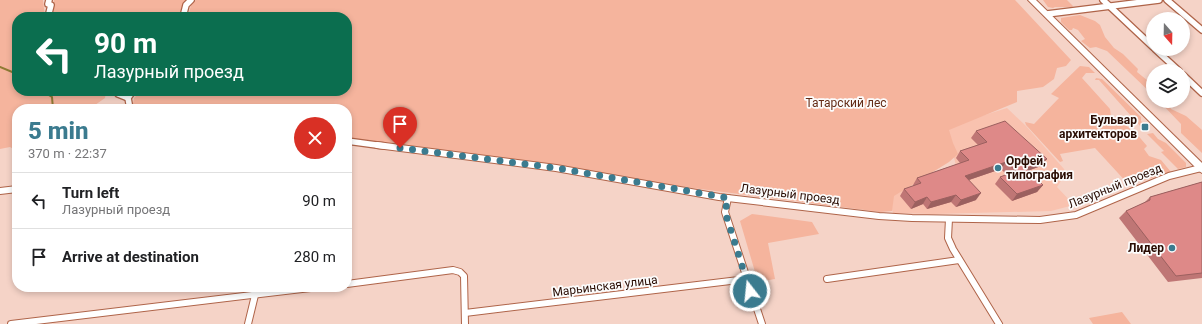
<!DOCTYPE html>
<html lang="en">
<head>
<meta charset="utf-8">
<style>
	body { margin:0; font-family:Roboto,sans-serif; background:#f6f6f6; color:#202124; height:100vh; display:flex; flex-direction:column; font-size:15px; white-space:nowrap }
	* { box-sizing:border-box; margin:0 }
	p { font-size:13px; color:#757577 }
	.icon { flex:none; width:22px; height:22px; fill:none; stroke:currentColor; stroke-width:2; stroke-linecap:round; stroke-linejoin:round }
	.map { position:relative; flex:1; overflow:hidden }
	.side { position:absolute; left:12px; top:104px; width:340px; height:188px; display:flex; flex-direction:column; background:#fff; border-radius:16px; box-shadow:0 2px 6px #0003 }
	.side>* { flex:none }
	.top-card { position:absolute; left:12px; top:12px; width:340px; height:84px; border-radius:16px; box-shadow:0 2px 6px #0003; background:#0b6e4f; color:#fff; overflow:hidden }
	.needle { width:26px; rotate:160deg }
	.buttons { position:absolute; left:1146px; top:12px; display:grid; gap:8px }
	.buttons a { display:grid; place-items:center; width:44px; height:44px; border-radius:50%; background:#fff; box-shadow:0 2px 6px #0003; font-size:20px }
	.pin { position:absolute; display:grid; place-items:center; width:34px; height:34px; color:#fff; margin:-41px -17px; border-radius:50% 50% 50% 0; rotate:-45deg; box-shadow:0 0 4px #0007 }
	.pin .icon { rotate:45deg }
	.me { position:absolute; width:44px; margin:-22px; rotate:344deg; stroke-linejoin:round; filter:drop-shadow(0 0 3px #0008) }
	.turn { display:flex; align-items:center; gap:14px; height:84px; padding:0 16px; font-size:18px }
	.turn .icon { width:52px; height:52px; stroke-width:2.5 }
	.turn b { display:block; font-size:28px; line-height:34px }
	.round { display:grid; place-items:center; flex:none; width:42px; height:42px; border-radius:21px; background:#f6f6f6 }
	.overview { display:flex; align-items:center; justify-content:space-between; height:68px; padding:0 16px }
	h1 { font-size:24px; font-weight:800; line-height:30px; color:#3b7b8f }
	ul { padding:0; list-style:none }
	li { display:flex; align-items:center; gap:12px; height:56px; padding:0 16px; border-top:1px solid #e0e0e0 }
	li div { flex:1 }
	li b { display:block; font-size:15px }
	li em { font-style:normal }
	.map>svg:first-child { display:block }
	.built { fill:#f9c2af }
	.green { fill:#f5b49d }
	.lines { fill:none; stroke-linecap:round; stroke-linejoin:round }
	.stream { stroke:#8e7b34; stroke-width:2 }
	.minor-far1-casing { stroke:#af6449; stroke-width:8 }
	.minor-casing { stroke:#af6449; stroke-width:8 }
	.secondary-casing { stroke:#af6449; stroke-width:2 }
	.minor-far1 { stroke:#fff; stroke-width:5.5 }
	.minor { stroke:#fff; stroke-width:6 }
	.secondary { fill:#fff; fill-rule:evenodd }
	.wall { fill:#bf7675 }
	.shaded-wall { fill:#9b605f }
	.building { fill:#de8988; stroke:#9b605f }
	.route { stroke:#3b7b8f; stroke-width:7; stroke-dasharray:0 12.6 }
	.poi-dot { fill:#3b7b8f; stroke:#fcfcfc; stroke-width:1.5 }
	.labels { text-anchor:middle; stroke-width:3.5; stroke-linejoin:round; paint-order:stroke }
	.park-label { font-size:12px; fill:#642b15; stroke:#fcfcfc }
	.poi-label { font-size:12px; font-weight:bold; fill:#290c03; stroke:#fcfcfc; text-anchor:end }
	.street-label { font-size:12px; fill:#290c03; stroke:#fcfcfc }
</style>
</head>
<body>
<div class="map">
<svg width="1202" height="324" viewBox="0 0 1202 324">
	<rect width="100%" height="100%" fill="#f5d3c7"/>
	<!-- built -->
	<polygon class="built" points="1007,108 1026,126 1064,169 1066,173 1057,187 1074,205 1051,211 934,214 893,213 887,192 956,166 947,127"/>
	<!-- green -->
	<g class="green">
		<polygon points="0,0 43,0 45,17 17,17 17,91 106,91 105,98 95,105 95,109 17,109 17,151 10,147 0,149"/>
		<polygon points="54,0 189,0 182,7 180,17 53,17"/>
		<polygon points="196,0 1015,0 1071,60 1066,66 1057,68 1054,79 1043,87 1017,91 1017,102 949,130 953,143 958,154 949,162 894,196 892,211 880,212 685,187 347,139 347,109 132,109 134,98 141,91 347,91 347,17 188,17 191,5"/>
		<polygon points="1043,0 1067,0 1073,6 1072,7 1055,7 1053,8 1048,7"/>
		<polygon points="1080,15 1095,21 1100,25 1105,37 1114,48 1123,54 1138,69 1137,72 1153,85 1153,95 1107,51 1096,47 1090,48 1081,41 1085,39 1078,30 1073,28 1072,30 1069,30 1061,22 1061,18"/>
		<polygon points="1080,66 1089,67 1095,73 1086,73 1082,78 1110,109 1111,116 1117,122 1121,122 1135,132 1147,146 1144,149 1149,156 1161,160 1171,172 1129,185 1095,148 1060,154 1063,161 1060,162 1026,125 1025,122 1034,124 1059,98 1051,94"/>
		<polygon points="1096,78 1102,79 1141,117 1141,121 1146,126 1141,127 1099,80 1095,80"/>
		<polygon points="1159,101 1173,101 1175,102 1169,104 1171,109 1186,116 1202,130 1202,153 1181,133 1181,124"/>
		<polygon points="1153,133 1158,139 1166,143 1186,163 1186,167 1178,169 1161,152 1164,151 1147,134"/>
		<polygon points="752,214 812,222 819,234 768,243 775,279 758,282 740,221"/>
		<polygon points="1122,312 1131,324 1093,324 1089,318"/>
	</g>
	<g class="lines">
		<!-- stream -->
		<g class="stream">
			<polyline points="0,67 17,74"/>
			<polyline points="42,91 52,97 53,109"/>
		</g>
		<!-- minor-far1 casing -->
		<g class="minor-far1-casing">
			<g id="minor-far1">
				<polyline points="1103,0 1153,47"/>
				<polyline points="1167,0 1202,30"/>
				<polyline points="1047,14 1159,0"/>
				<polyline points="48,17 51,5 48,4 49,0"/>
				<polyline points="183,17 186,5 191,0"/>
				<polyline points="1155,49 1179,71"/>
				<polyline points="1183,75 1202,93"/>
				<polyline points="116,91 118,94 128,98"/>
				<polyline points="130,109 128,98 133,91"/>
				<polyline points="347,141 384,146"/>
			</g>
		</g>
		<!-- minor casing -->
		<g class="minor-casing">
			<g id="minor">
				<polyline points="377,145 556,168 719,197 879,216 912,218 1040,220 1076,215 1169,176 1201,168"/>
				<polyline points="0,191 17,189"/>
				<polyline points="728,198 725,212 762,324"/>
				<polyline points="949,219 948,238 953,249 999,324"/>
				<polyline points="827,279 959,260"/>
				<polyline points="347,284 453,270 460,272 464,276 465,324"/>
				<polyline points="465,313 747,279"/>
				<polyline points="11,324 319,287"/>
				<polyline points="248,324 257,287"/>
			</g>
		</g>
		<!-- secondary casing -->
		<g class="secondary-casing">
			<polygon id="secondary" points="1028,0 1036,0 1202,163 1202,173 1199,171"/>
		</g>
		<!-- minor-far1 -->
		<use href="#minor-far1" class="minor-far1"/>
		<!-- minor -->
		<use href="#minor" class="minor"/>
		<!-- secondary -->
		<use href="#secondary" class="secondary"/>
	</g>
	<!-- wall -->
	<g class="wall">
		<polygon points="976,131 1041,166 1030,170 1029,171 1043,185 1037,192 1012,201 995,184 1000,177 1007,175 1001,169 969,180 976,200 956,207 951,202 927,209 923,204 911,209 900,196 904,189 913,186 913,185 917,178 960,163 956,158 960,151 978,145 971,138"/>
		<polygon points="1202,182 1202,278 1168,282 1119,218 1126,211 1144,203 1150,197"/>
	</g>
	<!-- shaded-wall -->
	<g class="shaded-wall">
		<polygon points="1047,159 1041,166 1030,170 1028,173 1026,168 1031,164"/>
		<polygon points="1006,162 1001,169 960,183 965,176"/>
		<polygon points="1043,185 1037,192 1012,201 1017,194"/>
		<polygon points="981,193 976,200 956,207 961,200"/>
		<polygon points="956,195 951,202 927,209 931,202"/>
		<polygon points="927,197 923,204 911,209 915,202"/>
	</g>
	<!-- building -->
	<g class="building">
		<polygon points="1005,121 1047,159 1031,164 1033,166 1026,168 1043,185 1017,194 1000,177 1016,171 1006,162 965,176 981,193 961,200 956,195 931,202 927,197 915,202 904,189 921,183 917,178 969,160 960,151 987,142 976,131"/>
		<polygon points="1202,182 1202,273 1176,276 1126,211 1150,200 1150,197"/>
	</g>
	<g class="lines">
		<!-- route -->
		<polyline class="route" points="400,148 556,168 728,198 725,212 750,291"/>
	</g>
	<!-- markers -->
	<g class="poi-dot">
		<rect x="1141" y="123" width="8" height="8" rx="2"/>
		<circle cx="998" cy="168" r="4"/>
		<circle cx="1172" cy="248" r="4"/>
	</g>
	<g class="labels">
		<!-- park labels -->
		<g class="park-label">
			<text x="846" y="107">Татарский лес</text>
		</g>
		<!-- poi labels -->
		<g class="poi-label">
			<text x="1137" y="124">Бульвар<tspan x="1137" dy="14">архитекторов</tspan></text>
			<text x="1006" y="165" text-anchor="start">Орфей,<tspan x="1006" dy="14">типография</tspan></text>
			<text x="1164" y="252">Лидер</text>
		</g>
		<!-- street labels -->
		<g class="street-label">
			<text transform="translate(1115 186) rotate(-22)" y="4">Лазурный проезд</text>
			<text transform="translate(790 194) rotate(7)" y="4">Лазурный проезд</text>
			<text transform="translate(605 286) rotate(-7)" y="4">Марьинская улица</text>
		</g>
	</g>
</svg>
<div class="buttons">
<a><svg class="needle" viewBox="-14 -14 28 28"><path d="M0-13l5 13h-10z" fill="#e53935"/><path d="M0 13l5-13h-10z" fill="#757577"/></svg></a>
<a><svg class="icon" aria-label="layers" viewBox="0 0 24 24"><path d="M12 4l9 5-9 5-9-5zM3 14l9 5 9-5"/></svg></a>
</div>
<div class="pin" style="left:400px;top:148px;background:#d93025"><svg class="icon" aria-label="arrive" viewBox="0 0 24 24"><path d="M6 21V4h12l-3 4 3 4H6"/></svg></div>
<svg class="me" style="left:750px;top:291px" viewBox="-20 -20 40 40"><circle r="17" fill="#3b7b8f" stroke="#fff" stroke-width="3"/><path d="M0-11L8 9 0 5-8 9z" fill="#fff"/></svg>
<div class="top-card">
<div class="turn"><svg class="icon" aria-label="left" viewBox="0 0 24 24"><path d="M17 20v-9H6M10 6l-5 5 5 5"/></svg><div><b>90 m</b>Лазурный проезд</div></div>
</div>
<section class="side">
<div class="overview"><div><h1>5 min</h1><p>370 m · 22:37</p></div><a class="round" style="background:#d93025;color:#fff"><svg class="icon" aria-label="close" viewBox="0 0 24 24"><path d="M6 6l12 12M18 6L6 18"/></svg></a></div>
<ul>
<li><svg class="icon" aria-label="left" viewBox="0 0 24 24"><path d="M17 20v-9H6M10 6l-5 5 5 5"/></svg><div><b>Turn left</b><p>Лазурный проезд</p></div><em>90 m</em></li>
<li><svg class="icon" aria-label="arrive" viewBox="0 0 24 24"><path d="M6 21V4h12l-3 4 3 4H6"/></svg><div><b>Arrive at destination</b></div><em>280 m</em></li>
</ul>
</section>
</div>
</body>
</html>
